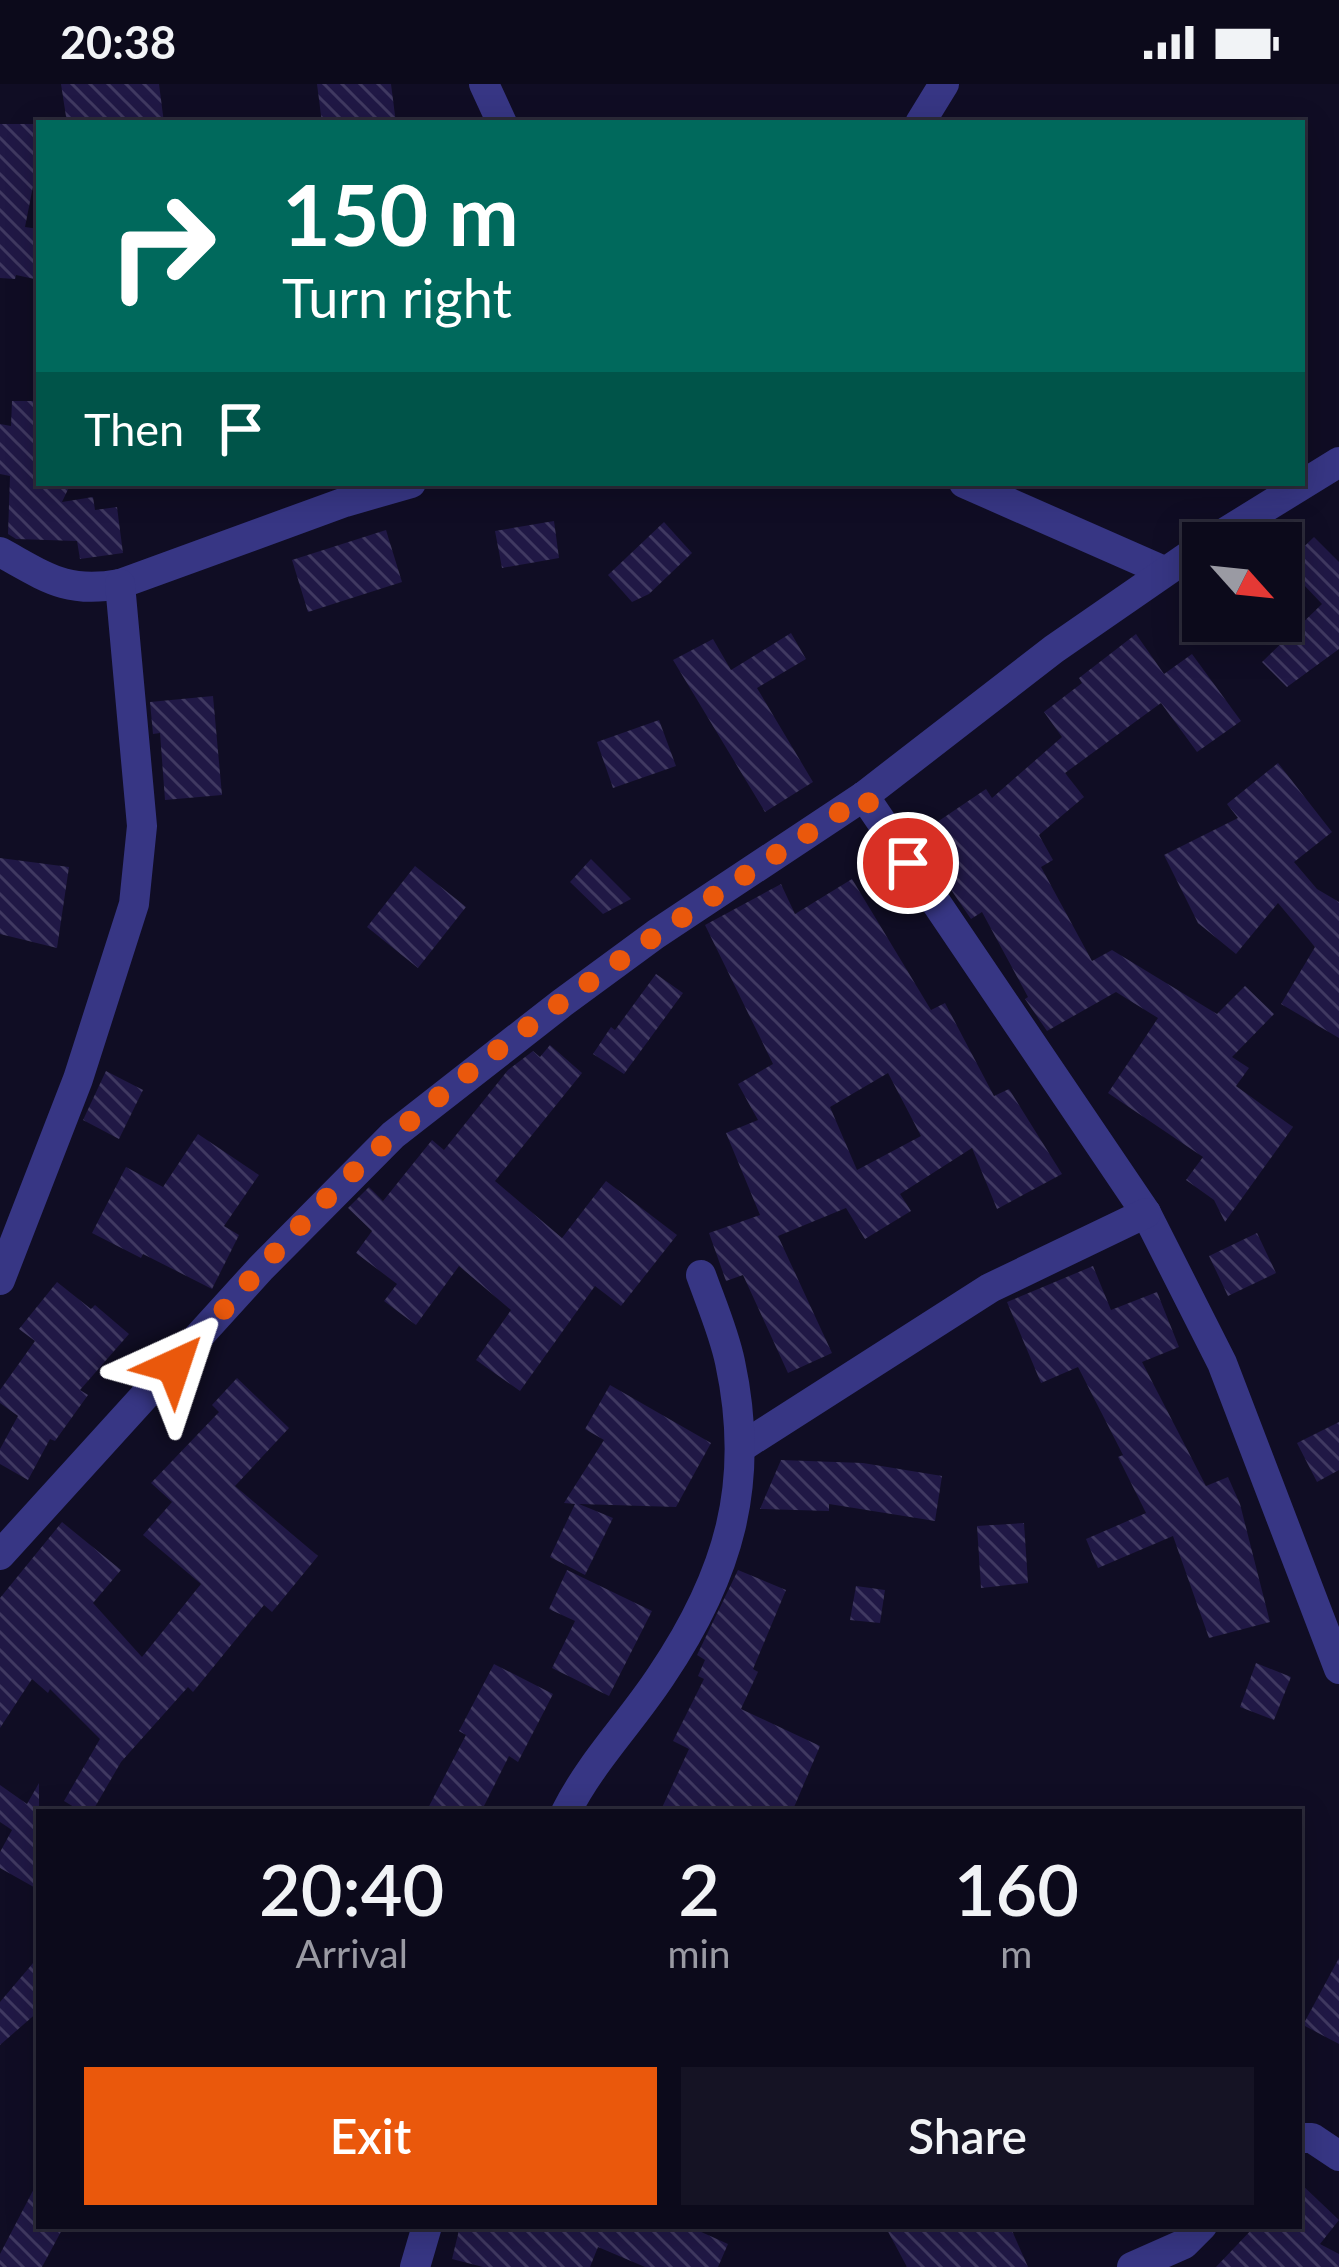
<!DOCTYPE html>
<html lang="en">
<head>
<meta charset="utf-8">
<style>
	body { margin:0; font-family:Lato,sans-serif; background:#151324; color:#f1f3f6; height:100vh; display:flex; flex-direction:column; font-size:45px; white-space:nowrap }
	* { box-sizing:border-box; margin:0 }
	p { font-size:39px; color:#9a9aa3 }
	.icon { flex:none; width:66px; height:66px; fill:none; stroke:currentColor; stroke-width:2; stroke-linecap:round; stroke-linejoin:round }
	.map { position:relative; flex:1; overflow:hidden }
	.side { position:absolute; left:36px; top:1725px; width:1266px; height:420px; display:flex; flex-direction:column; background:#0c0a1b; border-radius:0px; box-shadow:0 6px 30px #0003,0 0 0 3px #2c2b3a }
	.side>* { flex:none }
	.banner { position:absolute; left:36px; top:36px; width:1269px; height:366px; border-radius:0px; box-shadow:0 6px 30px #0003,0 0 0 3px #2c2b3a; background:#00695c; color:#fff; overflow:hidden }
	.needle { width:78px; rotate:117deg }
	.controls { position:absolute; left:1182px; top:438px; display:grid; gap:24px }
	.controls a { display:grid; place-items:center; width:120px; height:120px; border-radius:0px; background:#0c0a1b; box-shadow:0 6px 30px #0003,0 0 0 3px #2c2b3a; font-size:60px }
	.pin { position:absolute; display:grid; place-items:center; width:102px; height:102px; color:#fff; margin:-51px; border:6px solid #fff; border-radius:50%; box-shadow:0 3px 12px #0007 }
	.me { position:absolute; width:132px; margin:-66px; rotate:42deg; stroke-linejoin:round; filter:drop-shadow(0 0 9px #0008) }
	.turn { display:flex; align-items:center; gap:42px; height:252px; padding:0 48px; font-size:54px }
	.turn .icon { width:156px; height:156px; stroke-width:2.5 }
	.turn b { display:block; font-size:84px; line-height:102px }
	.then { display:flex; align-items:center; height:114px; padding:0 48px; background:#0003; gap:24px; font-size:45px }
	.eta { display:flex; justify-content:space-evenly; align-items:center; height:204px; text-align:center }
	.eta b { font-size:72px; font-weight:600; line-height:84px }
	.cta { display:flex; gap:24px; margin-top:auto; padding:24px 48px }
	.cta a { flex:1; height:138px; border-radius:0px; background:#ea580c; color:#fff; font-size:48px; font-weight:600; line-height:138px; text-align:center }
	.cta a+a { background:#151324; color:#f1f3f6 }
	.status { display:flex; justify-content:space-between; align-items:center; height:84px; padding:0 60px; background:#0c0a1b; direction:ltr }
	.status svg { height:33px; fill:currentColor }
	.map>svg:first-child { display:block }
	.building { fill:url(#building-back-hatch); fill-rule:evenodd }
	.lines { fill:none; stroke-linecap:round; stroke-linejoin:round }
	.street { stroke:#373684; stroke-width:30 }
	.route { stroke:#ea580c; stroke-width:21; stroke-dasharray:0 37.8 }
</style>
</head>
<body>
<div class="status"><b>20:38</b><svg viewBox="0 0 49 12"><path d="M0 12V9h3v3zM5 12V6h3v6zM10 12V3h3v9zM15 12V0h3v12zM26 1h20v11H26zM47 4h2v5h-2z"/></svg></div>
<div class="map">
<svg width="1339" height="2183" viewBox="0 0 1339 2183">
	<defs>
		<pattern id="building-back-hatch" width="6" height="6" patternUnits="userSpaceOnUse" patternTransform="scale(3)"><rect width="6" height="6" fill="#201845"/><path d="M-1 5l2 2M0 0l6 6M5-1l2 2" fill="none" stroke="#403961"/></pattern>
	</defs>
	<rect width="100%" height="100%" fill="#100d24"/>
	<!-- building -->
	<g class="building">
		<polygon points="61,0 159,0 164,39 67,39"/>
		<polygon points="317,0 391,0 396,39 322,39"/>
		<polygon points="0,40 39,40 39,72 25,143 39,145 39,196 16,191 15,195 0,194"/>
		<polygon points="12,317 39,317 39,399 71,399 62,418 93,413 95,426 117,423 123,469 80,475 77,457 16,455 8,450 10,392 0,390 0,340 11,342"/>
		<polygon points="554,437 559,474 502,484 495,447"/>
		<polygon points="664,438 692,469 649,510 632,518 608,491"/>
		<polygon points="386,446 402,498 308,528 292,476"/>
		<polygon points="1314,453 1339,478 1339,565 1287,603 1262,578 1322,520 1285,481"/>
		<polygon points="791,549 806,575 757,604 813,698 765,728 673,576 713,555 731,586"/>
		<polygon points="1136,550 1164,590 1192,570 1241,637 1197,668 1161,619 1065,689 1084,713 1039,751 1053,776 1041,783 1092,877 1112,866 1217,930 1245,902 1274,930 1232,973 1249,984 1236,1002 1293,1043 1225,1138 1214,1116 1186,1096 1203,1073 1108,1009 1158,934 1116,908 1047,947 1025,915 1028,913 982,828 971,835 915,753 986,705 992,714 1062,653 1044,628 1082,599 1079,594"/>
		<polygon points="213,612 222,711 165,716 160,649 153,650 150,618"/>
		<polygon points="659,636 676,682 613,704 597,658"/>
		<polygon points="1278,679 1332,748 1294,778 1317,805 1339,818 1339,954 1281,920 1315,863 1278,819 1236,870 1198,839 1164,771 1238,734 1227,720"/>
		<polygon points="0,774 69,783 57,864 0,850"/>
		<polygon points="591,775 631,815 603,830 570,798"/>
		<polygon points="415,782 466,823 418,884 367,843"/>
		<path d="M 852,795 L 931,926 L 945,919 L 994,1012 L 1009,1005 L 1062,1090 L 997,1125 L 972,1064 L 900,1110 L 911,1127 L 865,1155 L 846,1124 L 778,1152 L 832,1269 L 788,1289 L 743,1191 L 726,1197 L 709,1149 L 760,1131 L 726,1049 L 758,1036 L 738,1000 L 773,980 L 705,841 L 781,800 L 795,830 ZM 888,989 L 921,1052 L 857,1086 L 830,1023 Z"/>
		<polygon points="656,890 683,909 624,990 593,970 611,943 615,946"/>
		<polygon points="550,961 582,989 495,1097 562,1154 606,1097 677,1151 621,1222 595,1202 520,1307 476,1276 511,1226 459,1182 416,1241 384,1217 397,1200 356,1169 372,1147 348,1124 369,1103 383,1117 432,1056 444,1066 508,986 533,967 540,973"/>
		<polygon points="106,987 143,1006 119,1055 83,1036"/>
		<polygon points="198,1050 259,1091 224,1142 239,1151 212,1205 143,1170 141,1174 92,1149 126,1083 163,1103"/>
		<polygon points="1257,1149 1276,1189 1228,1212 1209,1172"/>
		<polygon points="1093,1182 1111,1226 1157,1208 1179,1263 1142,1278 1206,1402 1228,1393 1240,1420 1270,1538 1209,1554 1173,1452 1098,1484 1086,1455 1146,1429 1118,1373 1123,1371 1078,1283 1041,1299 1007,1218"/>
		<polygon points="57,1198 91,1225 95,1221 129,1250 80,1306 88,1311 55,1357 50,1355 28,1396 0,1380 0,1365 18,1332 0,1319 0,1306 35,1257 19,1245"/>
		<polygon points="237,1294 289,1344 235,1402 318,1472 272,1528 264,1521 193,1608 188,1603 121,1678 92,1728 82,1728 64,1717 100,1655 50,1605 48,1609 32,1595 0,1644 0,1514 62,1438 121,1486 93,1519 142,1573 201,1500 143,1451 172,1418 151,1399 219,1328 212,1321"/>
		<polygon points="610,1301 711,1359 676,1423 579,1420 613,1434 585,1491 550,1473 575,1420 564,1419 604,1356 585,1345"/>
		<polygon points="1339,1338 1339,1386 1317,1398 1297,1359"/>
		<polygon points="781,1376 863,1379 942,1392 935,1437 829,1420 829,1427 760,1425"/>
		<polygon points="1024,1439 1028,1499 981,1504 977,1442"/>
		<polygon points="567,1486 652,1527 609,1612 552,1584 575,1537 549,1525"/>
		<polygon points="738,1486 786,1506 753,1585 758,1588 741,1625 820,1662 792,1728 660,1728 689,1665 673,1657 704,1595 698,1592 705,1576 697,1571"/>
		<polygon points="856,1502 885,1506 880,1539 850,1536"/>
		<polygon points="1256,1579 1291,1593 1274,1636 1240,1623"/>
		<polygon points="494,1580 553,1610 518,1678 509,1672 481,1728 426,1728 466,1651 459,1647"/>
		<polygon points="39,1699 39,1806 0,1784 0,1768 12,1746 0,1738 0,1701 27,1720"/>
		<polygon points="39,1872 39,1927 0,1961 0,1918"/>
		<polygon points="1339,1874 1339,1960 1303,1941"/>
		<polygon points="39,2095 39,2142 64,2142 42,2183 0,2183 0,2170"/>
		<polygon points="1299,2098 1339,2136 1320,2160 1339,2170 1339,2183 1216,2183 1255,2142 1299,2142"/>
		<polygon points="460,2142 688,2142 728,2160 718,2183 645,2183 598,2163 590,2183 483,2183 452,2175"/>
		<polygon points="885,2142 1010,2142 1028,2183 907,2183"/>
	</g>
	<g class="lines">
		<!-- street -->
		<g class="street">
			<polyline points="484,0 502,39"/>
			<polyline points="920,39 944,0"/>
			<polyline points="964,399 1164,487"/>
			<polyline points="1208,459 1339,378"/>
			<path d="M 0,468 C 46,493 66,510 120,500 L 345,418 L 411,399"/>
			<polyline points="864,712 1146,1129 1222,1279 1339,1585"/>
			<polyline points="0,1196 78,995 134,820 142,742 120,500"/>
			<polyline points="743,1362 990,1204 1146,1129"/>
			<polyline points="0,1471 261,1184 393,1051 562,919 656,850 864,712 1054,565 1203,462"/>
			<path d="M 566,1728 C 591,1678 630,1639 661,1592 C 729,1491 756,1399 730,1278 C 724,1249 711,1219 701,1191"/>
			<polyline points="1299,2054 1312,2054 1339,2072"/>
			<polyline points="415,2183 427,2142"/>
			<polyline points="1132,2183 1184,2160 1202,2142"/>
		</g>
	</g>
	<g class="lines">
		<!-- route -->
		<path class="route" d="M 174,1282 C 244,1203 314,1120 395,1050 C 540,923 704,819 864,712 L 908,779"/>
	</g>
</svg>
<div class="controls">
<a><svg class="needle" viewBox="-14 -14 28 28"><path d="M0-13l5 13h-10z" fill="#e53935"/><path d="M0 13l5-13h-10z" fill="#9a9aa3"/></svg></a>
</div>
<div class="pin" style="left:908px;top:779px;background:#d93025"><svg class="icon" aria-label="arrive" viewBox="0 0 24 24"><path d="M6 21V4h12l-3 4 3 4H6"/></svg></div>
<svg class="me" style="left:174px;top:1282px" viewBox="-20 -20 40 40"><path d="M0-17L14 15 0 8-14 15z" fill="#ea580c" stroke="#fff" stroke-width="4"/></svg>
<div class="banner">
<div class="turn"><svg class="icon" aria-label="right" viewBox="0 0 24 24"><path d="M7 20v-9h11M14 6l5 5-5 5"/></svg><div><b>150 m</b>Turn right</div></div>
<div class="then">Then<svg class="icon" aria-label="arrive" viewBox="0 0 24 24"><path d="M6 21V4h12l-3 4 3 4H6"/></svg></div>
</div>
<section class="side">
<div class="eta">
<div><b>20:40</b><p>Arrival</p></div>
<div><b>2</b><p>min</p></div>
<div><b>160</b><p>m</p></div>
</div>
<div class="cta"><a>Exit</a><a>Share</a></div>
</section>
</div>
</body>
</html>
